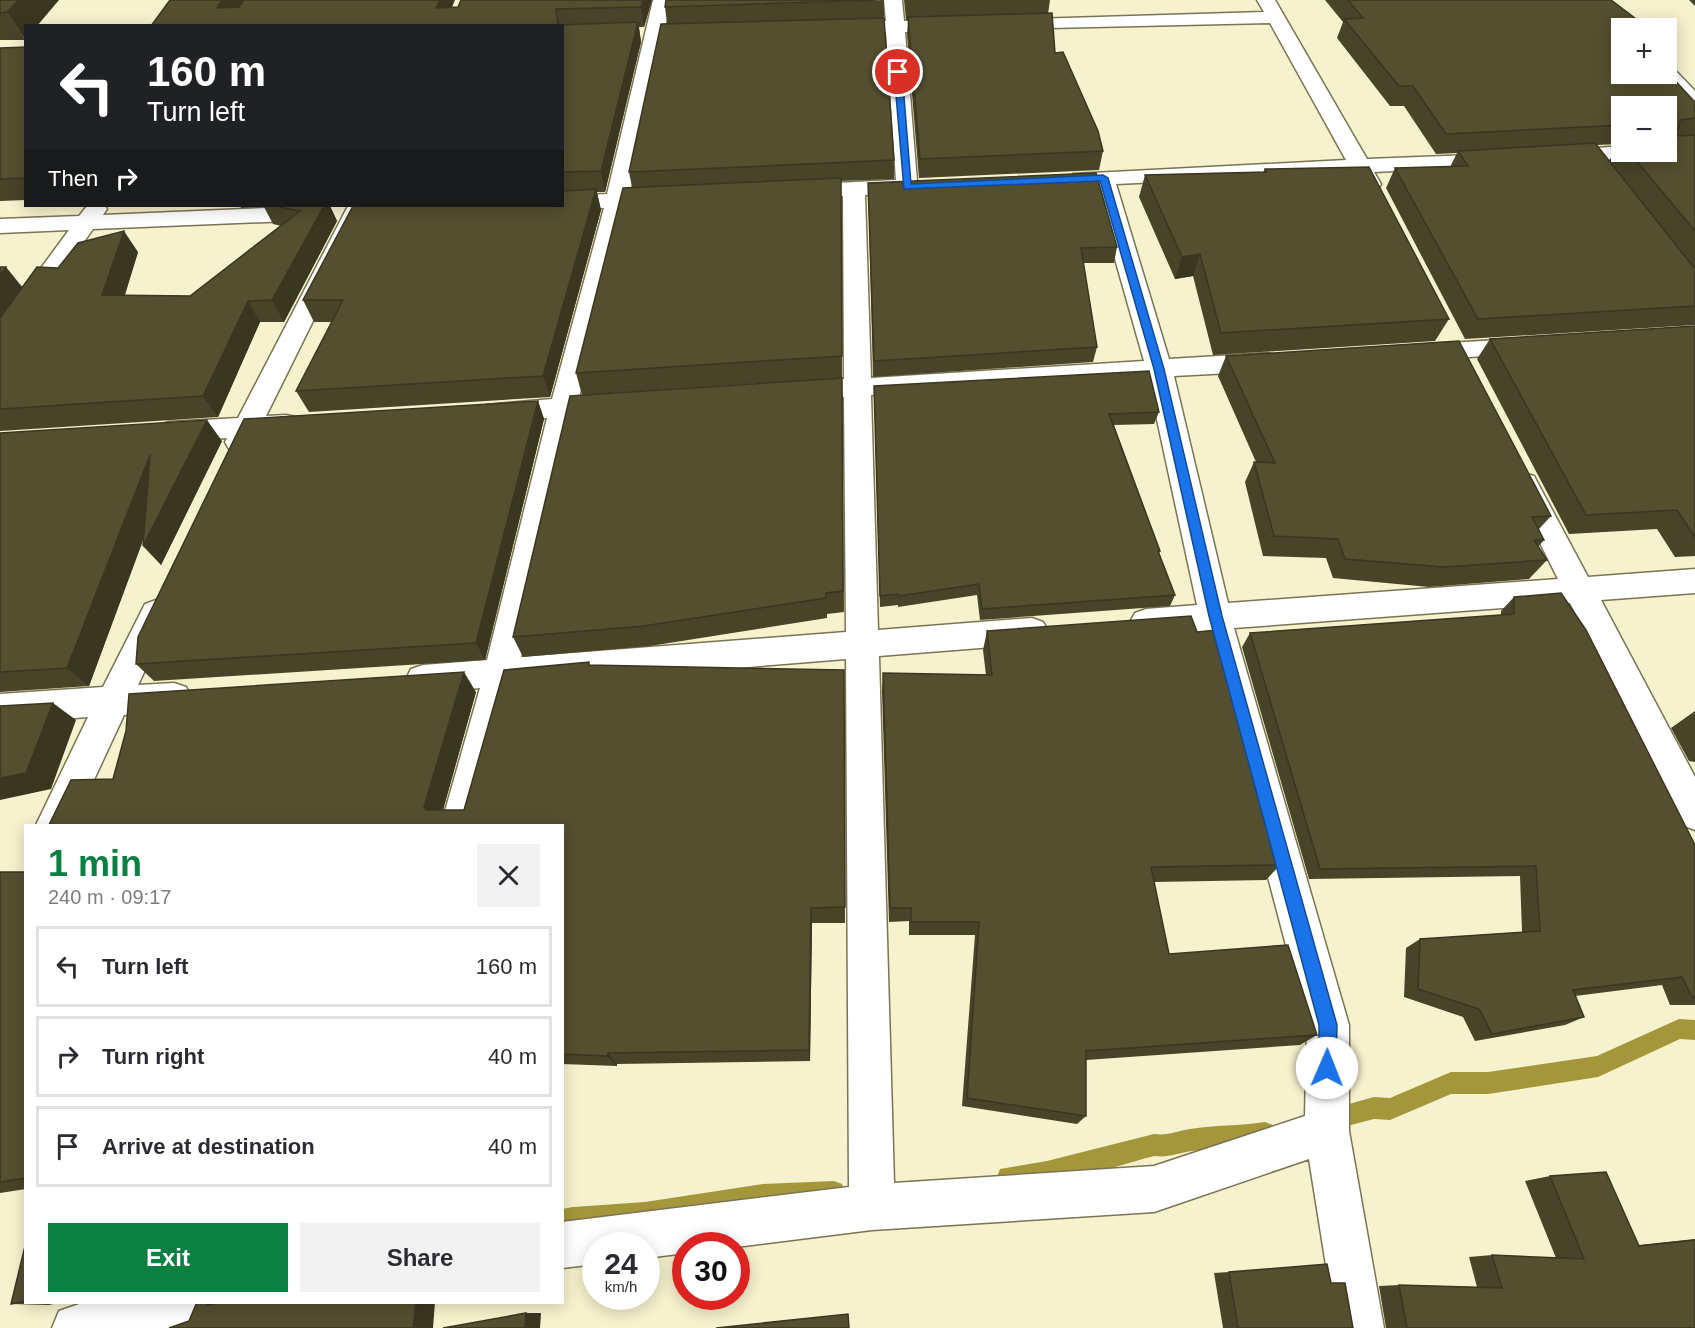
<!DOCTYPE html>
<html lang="en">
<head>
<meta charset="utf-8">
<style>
	body { margin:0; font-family:Arial,sans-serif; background:#f2f2f3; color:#2b2b33; height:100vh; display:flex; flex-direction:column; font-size:22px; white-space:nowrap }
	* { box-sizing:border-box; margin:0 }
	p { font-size:20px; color:#7c7c81 }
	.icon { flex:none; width:33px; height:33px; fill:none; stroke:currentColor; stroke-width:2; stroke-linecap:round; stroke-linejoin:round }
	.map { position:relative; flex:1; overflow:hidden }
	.details { position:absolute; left:24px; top:824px; width:540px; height:480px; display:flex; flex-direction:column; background:#fff; border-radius:0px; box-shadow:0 3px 15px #0003 }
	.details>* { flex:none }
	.guide { position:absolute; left:24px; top:24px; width:540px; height:183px; border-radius:0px; box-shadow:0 3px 15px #0003; background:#202124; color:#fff; overflow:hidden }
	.tools { position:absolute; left:1611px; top:18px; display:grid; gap:12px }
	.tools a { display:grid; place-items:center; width:66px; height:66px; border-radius:0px; background:#fff; box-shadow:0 3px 15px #0003; font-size:30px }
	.speed { position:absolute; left:582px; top:1232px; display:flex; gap:12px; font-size:30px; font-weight:700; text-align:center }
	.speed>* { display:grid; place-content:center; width:78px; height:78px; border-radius:50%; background:#fff; box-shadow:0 3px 15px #0003; line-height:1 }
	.speed small { font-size:15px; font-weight:400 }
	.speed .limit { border:9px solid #d22; background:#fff; color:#111 }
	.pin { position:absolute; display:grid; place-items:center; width:51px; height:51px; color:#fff; margin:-26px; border:3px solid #fff; border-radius:50%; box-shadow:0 2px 6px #0007 }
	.me { position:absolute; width:66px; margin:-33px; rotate:1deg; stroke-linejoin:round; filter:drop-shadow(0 0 4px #0008) }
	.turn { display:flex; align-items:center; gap:21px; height:126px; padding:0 24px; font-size:27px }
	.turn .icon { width:78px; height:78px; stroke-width:2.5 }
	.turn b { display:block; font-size:42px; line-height:51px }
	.then { display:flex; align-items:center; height:57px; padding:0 24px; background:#0003; gap:12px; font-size:22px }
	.round { display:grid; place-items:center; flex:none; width:63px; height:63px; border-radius:0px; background:#f2f2f3 }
	.summary { display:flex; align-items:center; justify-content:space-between; height:102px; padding:0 24px }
	h1 { font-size:36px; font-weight:700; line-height:45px; color:#0b8043 }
	.button { display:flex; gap:12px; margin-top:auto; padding:12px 24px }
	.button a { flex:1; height:69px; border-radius:0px; background:#0b8043; color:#fff; font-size:24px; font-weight:700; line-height:69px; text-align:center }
	.button a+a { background:#f2f2f3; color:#2b2b33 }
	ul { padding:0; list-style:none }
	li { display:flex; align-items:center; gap:18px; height:81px; margin:0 12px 9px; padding:0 12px; border:3px solid #e1e1e2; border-radius:0px }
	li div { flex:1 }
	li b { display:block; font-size:22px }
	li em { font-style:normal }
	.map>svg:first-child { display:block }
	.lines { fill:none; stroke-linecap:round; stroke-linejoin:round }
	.stream { fill:#a4973b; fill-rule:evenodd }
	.minor-casing { stroke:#797453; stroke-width:3 }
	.minor { fill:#fff; fill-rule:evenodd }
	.wall { fill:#474428; fill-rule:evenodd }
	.shaded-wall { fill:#3a3721 }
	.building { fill:#534f2f; stroke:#3a3721; stroke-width:1.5 }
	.route { fill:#1a73e8; stroke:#114b97; stroke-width:1.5 }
</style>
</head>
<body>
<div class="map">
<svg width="1695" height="1328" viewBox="0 0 1695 1328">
	<rect width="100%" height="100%" fill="#f6f2cd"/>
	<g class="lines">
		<!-- stream -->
		<g class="stream">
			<polygon points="1679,1019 1695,1020 1695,1040 1680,1039 1598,1077 1488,1094 1451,1094 1390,1120 1374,1119 1328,1131 1320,1128 1317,1120 1320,1112 1374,1097 1390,1098 1451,1072 1488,1072 1597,1056"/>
			<path d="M 1265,1122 L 1273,1125 L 1276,1133 L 1273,1141 C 1247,1151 1219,1147 1192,1151 C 1178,1153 1168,1158 1154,1156 C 1123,1164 1026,1196 1000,1185 L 997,1177 L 1000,1169 L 1047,1161 L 1154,1134 C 1168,1136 1177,1131 1190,1129 C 1215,1125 1240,1126 1265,1122 Z"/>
			<path d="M 834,1181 L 842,1184 L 845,1192 L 842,1200 L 834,1203 C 770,1204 709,1216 645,1224 C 618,1228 590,1225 562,1232 L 562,1209 L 573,1207 L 645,1202 L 763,1184 Z"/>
		</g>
		<!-- minor casing -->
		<g class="minor-casing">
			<g id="minor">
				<path d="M 653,0 L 671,0 L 630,193 L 672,193 L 675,198 L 672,203 L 627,207 L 579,397 L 612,395 L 622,398 L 625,404 L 622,410 L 575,416 L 521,657 L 846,632 L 844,397 L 798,400 L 789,397 L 785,391 L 789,385 L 844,379 L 843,196 L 788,197 L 785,192 L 788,187 L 796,185 L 896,180 L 886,32 L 840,33 L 834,32 L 831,28 L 834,24 L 886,21 L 884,0 L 902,0 L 904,21 L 954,20 L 963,25 L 954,30 L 905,32 L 917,181 L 924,186 L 921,191 L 865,195 L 871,378 L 1144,361 L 1094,185 L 1073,184 L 1070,179 L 1073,174 L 1346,160 L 1270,23 L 1008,29 L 999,24 L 1002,20 L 1264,12 L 1257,0 L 1275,0 L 1367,159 L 1497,154 L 1505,155 L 1508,160 L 1505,165 L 1497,166 L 1374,172 L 1381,184 L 1378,189 L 1362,189 L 1353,173 L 1116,184 L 1169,359 L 1268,353 L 1277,356 L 1281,362 L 1277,368 L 1268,371 L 1174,376 L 1228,603 L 1558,579 L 1510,483 L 1514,476 L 1524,473 L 1534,476 L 1588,577 L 1695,569 L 1695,593 L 1601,600 L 1695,777 L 1695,830 L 1682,825 L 1570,603 L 1234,628 L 1349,1025 L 1349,1131 L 1384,1328 L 1336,1328 L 1309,1159 L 1154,1212 L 872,1230 L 736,1247 L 686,1245 L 686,1253 L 646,1258 L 646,1245 L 596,1245 L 596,1264 L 562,1268 L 562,1222 L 849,1187 L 846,659 L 514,686 L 477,825 L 441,825 L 480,688 L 423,693 L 411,689 L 406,679 L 411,669 L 423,665 L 487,660 L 547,418 L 496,421 L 486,419 L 482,412 L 486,405 L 552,399 L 604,208 L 562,210 L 553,206 L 562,206 L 562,196 L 607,194 ZM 1148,378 L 1197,605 L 1146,609 L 1135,613 L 1130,622 L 1135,631 L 1146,635 L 1203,631 L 1307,1025 L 1305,1116 L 1154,1166 L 894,1183 L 879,656 L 1032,644 L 1043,640 L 1048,631 L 1043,622 L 1032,618 L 878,630 L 871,395 Z"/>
				<polygon points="1666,66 1673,68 1695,91 1695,108 1688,106 1657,74 1666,74"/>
				<polygon points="1622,146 1622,152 1641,152 1637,156 1630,158 1557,163 1549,162 1546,157 1549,152 1557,151"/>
				<polygon points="87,206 105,206 107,209 103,215 313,206 321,208 324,213 321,218 313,220 93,229 9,348 0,350 0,324 69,230 0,233 0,219 79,216"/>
				<polygon points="348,206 370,206 266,416 286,415 296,417 300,424 296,431 256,436 249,449 239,452 229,449 225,442 227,438 169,442 159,439 155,432 159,425 169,422 238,418"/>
				<polygon points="1528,338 1537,340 1541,346 1537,352 1418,361 1409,359 1405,353 1409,347 1418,345"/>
				<polygon points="156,600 167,604 172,613 138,685 174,683 186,687 191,697 186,707 174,711 124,715 73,825 36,825 88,717 0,724 0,694 103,687 145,604"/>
				<polygon points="85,1302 225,1302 218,1319 191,1328 52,1328 59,1311"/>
			</g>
		</g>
		<!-- minor -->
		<use href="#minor" class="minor"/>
	</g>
	<!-- wall -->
	<g class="wall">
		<polygon points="0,0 25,40 0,40"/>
		<polygon points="461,0 652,0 644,27 639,27 641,42 605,192 597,192 601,210 550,397 309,412 296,391 332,322 314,322 303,300 562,206 562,26 452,7 458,7"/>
		<polygon points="884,0 884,18 894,160 894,179 841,181 842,378 582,395 576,373 632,187 629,172 667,24 665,7"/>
		<polygon points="904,0 1050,0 1048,14 1055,53 1103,151 1099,170 919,178 907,35 908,20 906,20"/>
		<path d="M 1325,0 L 1611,0 L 1622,28 L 1695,102 L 1695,325 L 1465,339 L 1386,188 L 1395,168 L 1450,167 L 1457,153 L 1436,154 L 1404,106 L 1390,106 L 1337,38 L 1343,22 ZM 1622,106 L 1666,106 L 1666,152 L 1622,152 ZM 1620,144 L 1609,161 L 1596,145 L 1597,145 Z"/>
		<polygon points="1689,0 1695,0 1695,6"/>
		<polygon points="1666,42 1673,47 1666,57"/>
		<polygon points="26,47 26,200 0,201 0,48"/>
		<polygon points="1265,169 1449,319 1435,341 1213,355 1193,276 1175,279 1139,197 1145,175 1263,172"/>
		<polygon points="868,183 1117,247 1114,263 1083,263 1097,347 1093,362 873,377"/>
		<polygon points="240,206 330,206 337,221 284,322 260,322 218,417 0,431 0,267 22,287 58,268 138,252 125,295 190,296 281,226 273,224 264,207 241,208"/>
		<polygon points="1695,326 1695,556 1675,557 1657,529 1569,534 1477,359 1490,339"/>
		<polygon points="1226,356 1551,516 1539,529 1544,540 1538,547 1547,560 1529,579 1429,587 1333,578 1326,558 1263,556 1245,482 1254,462 1256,462 1218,376"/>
		<polygon points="842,378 844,612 827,614 827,618 650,646 523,657 513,637"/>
		<polygon points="874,386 1159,412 1154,424 1114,425 1160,551 1159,554 1175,595 1170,606 980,620 977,595 898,607 898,605 880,607"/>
		<polygon points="538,401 544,419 485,660 154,681 136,664"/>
		<polygon points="0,433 222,441 161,565 143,539 89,686 0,692"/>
		<polygon points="1514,597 1695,845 1695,1005 1670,1005 1662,985 1575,996 1584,1017 1565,1025 1475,1041 1463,1017 1404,997 1406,948 1420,939 1522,932 1520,876 1309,879 1242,647 1250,633 1501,615 1501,611"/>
		<polygon points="987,631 1280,865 1266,880 1154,882 1169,954 1317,1035 1300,1045 1086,1060 1086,1116 1077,1124 962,1106 975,935 909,935 909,921 889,922 882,691 883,673 986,675 983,650"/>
		<polygon points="590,665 844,670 845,923 812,923 810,1061 617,1064 617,1066 562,1064 562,825 113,779 476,692 443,810 464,810"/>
		<polygon points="1695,711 1695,762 1689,761 1671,728"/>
		<polygon points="0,872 26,872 26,1189 0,1193"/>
		<polygon points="1550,1176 1639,1245 1695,1239 1695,1328 1386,1328 1379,1286 1399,1285 1477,1287 1469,1257 1492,1255 1556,1258 1525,1181"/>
		<polygon points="26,1242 26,1302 62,1302 49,1305 11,1304"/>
		<polygon points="1229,1272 1331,1283 1353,1328 1223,1328 1214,1273"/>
	</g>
	<!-- shaded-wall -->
	<g class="shaded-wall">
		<polygon points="19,0 59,0 37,26 26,26 25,40 7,12"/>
		<polygon points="222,0 244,0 228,26 217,8"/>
		<polygon points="440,0 455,0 444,26 436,8"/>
		<polygon points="643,0 652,0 644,27 641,7"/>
		<polygon points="638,22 641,42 605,192 601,171"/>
		<polygon points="596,189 601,210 550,397 543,376"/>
		<polygon points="324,206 330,206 337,221 284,322 272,300"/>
		<polygon points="124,231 138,252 118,316 102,295"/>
		<polygon points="1200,254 1193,276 1175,279 1182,257"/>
		<polygon points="6,267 23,288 0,320 0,275"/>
		<polygon points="248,301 260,322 218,417 203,396"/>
		<polygon points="538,401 544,419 485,660 476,643"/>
		<polygon points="207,420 222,441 161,565 143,546"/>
		<polygon points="150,455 167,476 89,686 67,668"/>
		<polygon points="464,672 476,692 439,824 424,807"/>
		<polygon points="53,703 76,720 51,789 0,800 0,778"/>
		<polygon points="811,908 812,923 810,1061 809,1050"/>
		<polygon points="608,1053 617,1064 617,1066 607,1056"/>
		<polygon points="208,1302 237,1302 207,1305"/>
		<polygon points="416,1302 435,1302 433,1328 413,1328"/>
		<polygon points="526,1313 541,1313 540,1328 525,1328"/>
	</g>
	<!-- building -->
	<g class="building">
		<polygon points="0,0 19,0 7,12 0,13"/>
		<polygon points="170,0 222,0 217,8 239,7 244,0 440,0 436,8 458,7 461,0 643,0 641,7 556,9 558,25 638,22 601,171 562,172 562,26 151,26"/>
		<polygon points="666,0 877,0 665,7"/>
		<polygon points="1348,0 1611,0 1648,28 1622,28 1622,74 1666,74 1666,71 1695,102 1695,118 1680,120 1678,130 1670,131 1670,133 1680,136 1695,135 1695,231 1629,152 1666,152 1666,106 1622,106 1622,125 1446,134 1413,86 1399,86 1344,19 1363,18"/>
		<polygon points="1052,13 1055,53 1063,52 1098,131 1103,151 920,159 908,17"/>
		<polygon points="884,18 894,160 629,172 661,24"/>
		<polygon points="1666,42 1673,47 1666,47"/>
		<polygon points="26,47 26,178 0,179 0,48"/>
		<polygon points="1595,143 1695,269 1695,306 1478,319 1395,168 1468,166 1458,151"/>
		<polygon points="1369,167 1449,319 1221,333 1200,254 1182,257 1145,175 1266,172 1265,169"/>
		<polygon points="1096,173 1117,247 1081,248 1097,347 874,361 868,183"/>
		<polygon points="841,178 842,356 576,373 623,188"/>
		<polygon points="596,189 543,376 296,391 343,300 303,300 353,206 562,206 562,191"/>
		<polygon points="275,206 324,206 272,300 248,301 203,396 0,409 0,318 37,267 58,268 78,243 124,231 102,295 190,296 300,211"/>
		<polygon points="0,267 6,267 0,275"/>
		<polygon points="1695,326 1695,537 1677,510 1586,515 1490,339"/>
		<polygon points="1459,341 1551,516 1532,517 1544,540 1534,540 1547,560 1444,567 1345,559 1338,539 1274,536 1254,462 1275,463 1226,356"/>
		<polygon points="1149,371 1159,412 1109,414 1160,551 1158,551 1175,595 982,609 979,584 899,596 898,594 880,596 874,386"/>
		<polygon points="842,378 843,591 826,593 826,598 644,626 513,637 570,396"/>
		<polygon points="538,401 476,643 136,664 138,637 244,419"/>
		<polygon points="207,420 143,546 150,455 67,668 0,672 0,433"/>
		<polygon points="1561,593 1586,630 1695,845 1695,997 1692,997 1682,977 1573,990 1584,1017 1492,1034 1479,1009 1418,989 1420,939 1540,931 1536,866 1320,869 1250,633 1514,614 1514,597"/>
		<polygon points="1191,616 1197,632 1216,630 1280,865 1151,867 1169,954 1288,945 1317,1035 1086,1051 1086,1116 967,1098 979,922 911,922 911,908 890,908 883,673 992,675 987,631"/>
		<polygon points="589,662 589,665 844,670 845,907 811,908 809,1050 608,1053 607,1056 562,1054 562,825 49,825 71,780 113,779 126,731 129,694 464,672 424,807 426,810 464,810 504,670"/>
		<polygon points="53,703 26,773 0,778 0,706"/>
		<polygon points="0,872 26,872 26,1178 0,1182"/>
		<polygon points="1606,1172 1639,1246 1695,1240 1695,1328 1407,1328 1399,1285 1502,1288 1492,1255 1584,1259 1550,1176"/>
		<polygon points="26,1242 26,1301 11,1304"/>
		<polygon points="1327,1264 1331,1283 1345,1283 1353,1328 1238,1328 1229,1272"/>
		<polygon points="197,1302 208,1302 207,1305 223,1302 416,1302 413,1328 169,1328 189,1321"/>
		<polygon points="526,1313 525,1328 443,1328"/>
		<polygon points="848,1314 849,1328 716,1328"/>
	</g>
	<!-- route -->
	<polygon class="route" points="898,70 902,72 911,184 1103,175 1108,178 1164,369 1222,616 1337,1025 1336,1068 1334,1074 1327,1076 1321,1074 1319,1068 1319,1025 1209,616 1154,369 1100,181 904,189 894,72"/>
</svg>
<div class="tools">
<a>+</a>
<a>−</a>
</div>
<div class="speed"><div>24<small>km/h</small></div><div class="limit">30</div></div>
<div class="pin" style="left:898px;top:72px;background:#d93025"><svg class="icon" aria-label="arrive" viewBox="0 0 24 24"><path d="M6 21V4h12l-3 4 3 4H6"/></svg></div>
<svg class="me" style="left:1327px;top:1068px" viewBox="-20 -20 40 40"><circle r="19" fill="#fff"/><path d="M0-13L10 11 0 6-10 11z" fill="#1a73e8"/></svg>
<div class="guide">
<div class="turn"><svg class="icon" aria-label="left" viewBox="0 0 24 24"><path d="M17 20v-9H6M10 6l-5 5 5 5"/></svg><div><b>160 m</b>Turn left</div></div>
<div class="then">Then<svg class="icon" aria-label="right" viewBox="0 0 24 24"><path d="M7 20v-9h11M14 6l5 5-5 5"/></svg></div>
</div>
<section class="details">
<div class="summary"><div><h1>1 min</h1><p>240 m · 09:17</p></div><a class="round"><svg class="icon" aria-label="close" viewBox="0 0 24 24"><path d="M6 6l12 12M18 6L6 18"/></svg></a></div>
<ul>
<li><svg class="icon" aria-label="left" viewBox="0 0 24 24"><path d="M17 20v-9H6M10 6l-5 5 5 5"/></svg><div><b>Turn left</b></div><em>160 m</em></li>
<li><svg class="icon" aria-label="right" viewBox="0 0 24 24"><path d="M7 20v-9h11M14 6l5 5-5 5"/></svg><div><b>Turn right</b></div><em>40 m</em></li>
<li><svg class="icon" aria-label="arrive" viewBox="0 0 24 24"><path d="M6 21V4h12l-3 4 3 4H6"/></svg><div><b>Arrive at destination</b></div><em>40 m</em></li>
</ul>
<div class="button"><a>Exit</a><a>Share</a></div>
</section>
</div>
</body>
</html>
